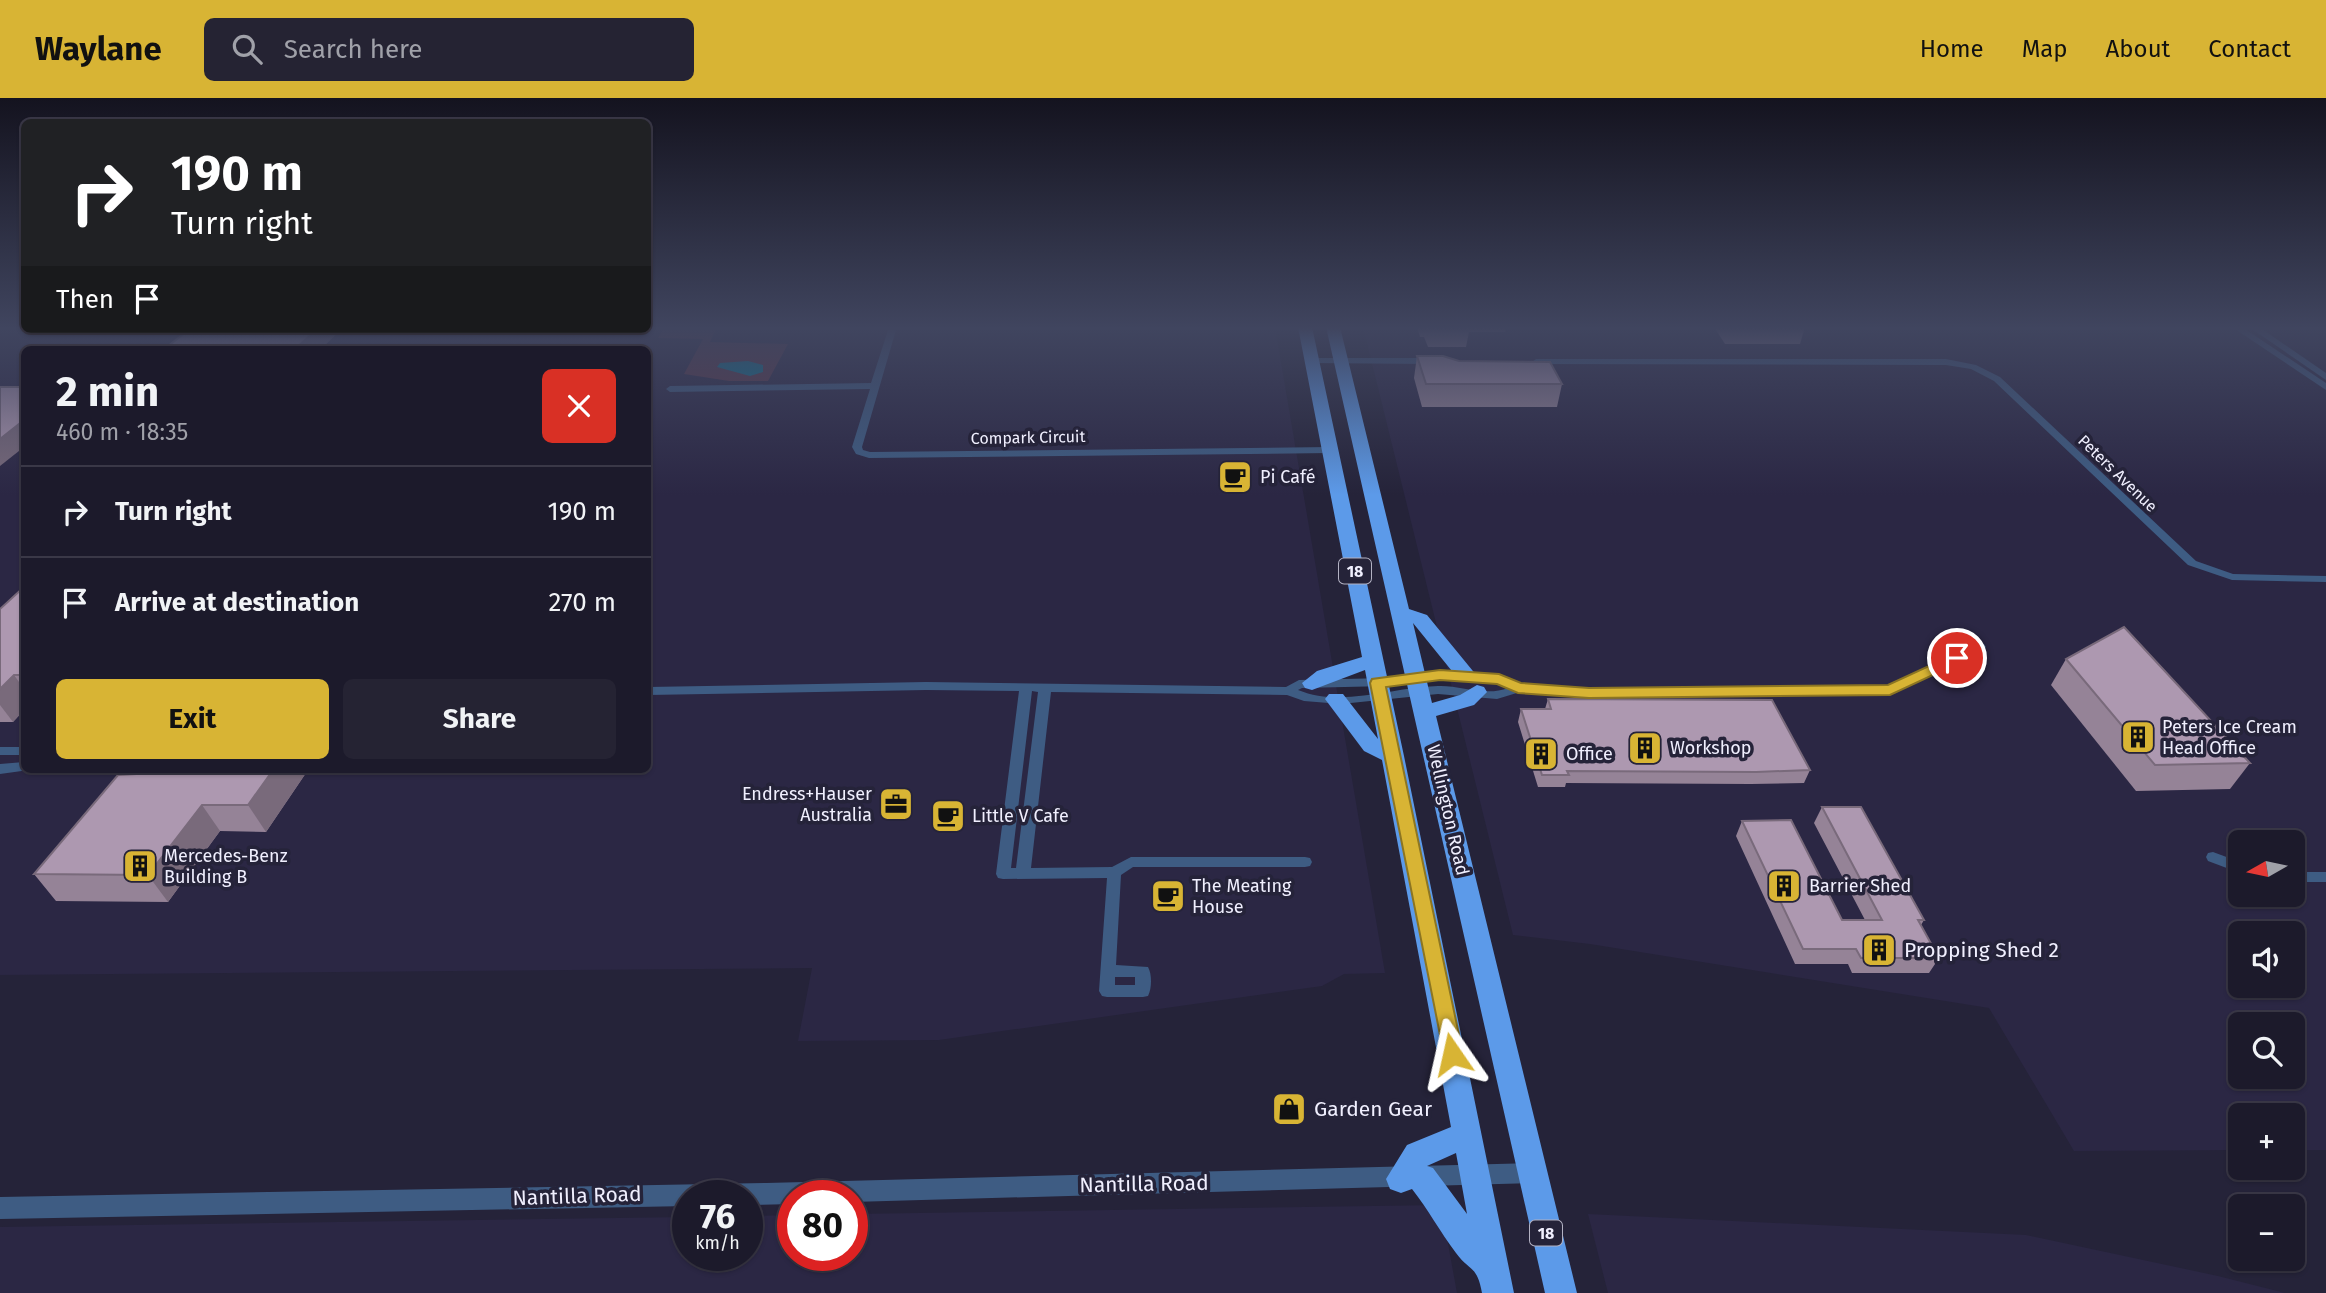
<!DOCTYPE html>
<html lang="en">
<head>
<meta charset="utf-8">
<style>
	body { margin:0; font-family:"Fira Sans",sans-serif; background:#252333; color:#f1f3f6; height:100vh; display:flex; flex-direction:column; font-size:26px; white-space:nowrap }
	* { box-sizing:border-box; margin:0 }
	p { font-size:23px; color:#a0a1a9 }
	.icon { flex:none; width:38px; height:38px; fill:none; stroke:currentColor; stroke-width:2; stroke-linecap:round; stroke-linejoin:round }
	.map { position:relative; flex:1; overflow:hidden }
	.side { position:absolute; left:21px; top:248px; width:630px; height:427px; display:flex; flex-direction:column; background:#1c1a2b; border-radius:10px; box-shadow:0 2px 5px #0004,0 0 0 2px #3a3847 }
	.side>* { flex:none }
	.guide { position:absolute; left:21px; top:21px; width:630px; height:214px; border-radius:10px; box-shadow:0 2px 5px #0004,0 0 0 2px #3a3847; background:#202124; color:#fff; overflow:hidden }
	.needle { width:46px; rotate:261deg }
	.fabs { position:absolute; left:2228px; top:732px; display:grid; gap:14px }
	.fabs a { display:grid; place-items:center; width:77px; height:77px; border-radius:10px; background:#1c1a2b; box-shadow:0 2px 5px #0004,0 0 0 2px #3a3847; font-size:35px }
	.speed { position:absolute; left:672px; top:1082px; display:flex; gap:14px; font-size:35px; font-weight:700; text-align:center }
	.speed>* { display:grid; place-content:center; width:91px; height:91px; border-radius:50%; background:#1c1a2b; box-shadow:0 2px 5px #0004,0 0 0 2px #3a3847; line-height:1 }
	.speed small { font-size:18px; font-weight:400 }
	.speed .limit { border:10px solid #d22; background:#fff; color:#111 }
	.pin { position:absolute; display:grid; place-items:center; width:60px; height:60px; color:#fff; margin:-30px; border:4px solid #fff; border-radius:50%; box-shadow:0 2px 7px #0007 }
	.me { position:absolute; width:77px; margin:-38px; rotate:349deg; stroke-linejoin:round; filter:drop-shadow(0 0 5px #0008) }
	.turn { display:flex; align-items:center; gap:24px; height:147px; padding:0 35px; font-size:32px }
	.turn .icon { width:91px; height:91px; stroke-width:2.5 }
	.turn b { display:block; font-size:49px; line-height:60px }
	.then { display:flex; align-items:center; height:66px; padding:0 35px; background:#0003; gap:14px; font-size:26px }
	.round { display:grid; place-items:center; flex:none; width:74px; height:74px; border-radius:10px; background:#252333 }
	.overview { display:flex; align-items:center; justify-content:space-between; height:119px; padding:0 35px }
	h1 { font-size:42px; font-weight:700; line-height:52px }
	.cta { display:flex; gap:14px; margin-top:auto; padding:14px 35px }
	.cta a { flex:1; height:80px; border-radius:10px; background:#d8b434; color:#111; font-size:28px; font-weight:700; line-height:80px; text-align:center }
	.cta a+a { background:#252333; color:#f1f3f6 }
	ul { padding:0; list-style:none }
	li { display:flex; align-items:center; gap:21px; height:91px; padding:0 35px; border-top:2px solid #3a3847 }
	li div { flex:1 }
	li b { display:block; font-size:26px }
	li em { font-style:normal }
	header { display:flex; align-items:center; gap:42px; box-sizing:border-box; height:98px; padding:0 35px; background:#d8b434; color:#111 }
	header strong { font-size:33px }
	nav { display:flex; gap:38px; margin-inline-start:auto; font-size:24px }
	.search { width:490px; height:63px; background:#252333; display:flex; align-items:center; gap:18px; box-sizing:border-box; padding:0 24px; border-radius:10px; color:#a0a1a9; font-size:26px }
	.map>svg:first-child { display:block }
	.built { fill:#2b2744; fill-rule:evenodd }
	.green { fill:#5e3647 }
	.water { fill:#007e9d }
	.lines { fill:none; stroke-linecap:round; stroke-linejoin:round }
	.minor { fill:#3e5c83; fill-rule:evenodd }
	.tertiary { fill:#3e5c83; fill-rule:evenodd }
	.trunk { fill:#5c9ae9; fill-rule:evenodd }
	.wall { fill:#958397 }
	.shaded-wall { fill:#796a7b }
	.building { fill:#ad98b0; stroke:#796a7b; stroke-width:2 }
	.route { fill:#d8b434; stroke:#8c7522; stroke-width:2 }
	.labels { text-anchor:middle; stroke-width:7; stroke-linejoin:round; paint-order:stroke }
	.far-street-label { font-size:16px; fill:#f0effe; stroke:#252339 }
	.shield { fill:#252339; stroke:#b3b2c3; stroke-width:2 }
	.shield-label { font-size:16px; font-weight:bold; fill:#f0effe }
	.poi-label { font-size:18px; fill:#f0effe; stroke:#252339; text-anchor:start }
	.street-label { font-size:18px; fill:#f0effe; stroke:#252339 }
	.near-poi-label { font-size:21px; fill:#f0effe; stroke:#252339; text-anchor:start }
	.near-street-label { font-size:21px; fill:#f0effe; stroke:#252339 }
</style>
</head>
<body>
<header>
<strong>Waylane</strong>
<div class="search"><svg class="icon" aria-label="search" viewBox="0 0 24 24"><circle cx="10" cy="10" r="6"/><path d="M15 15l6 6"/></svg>Search here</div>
<nav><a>Home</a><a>Map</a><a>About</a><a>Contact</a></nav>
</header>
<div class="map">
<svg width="2326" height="1195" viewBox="0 0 2326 1195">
	<rect width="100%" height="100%" fill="#252339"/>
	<!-- built -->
	<g class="built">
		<path d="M 7,229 L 1275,229 L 1385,875 L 1344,876 L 1322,888 L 939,942 L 798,943 L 812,870 L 0,877 L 0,234 ZM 24,252 L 648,252 L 648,672 L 24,672 Z"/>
		<path d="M 1363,229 L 2326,229 L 2326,1052 L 2293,1052 L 2292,1017 L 2240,1017 L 2240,1052 L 2074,1053 L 1989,910 L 1590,846 L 1513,837 ZM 2240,744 L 2292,744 L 2292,796 L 2240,796 ZM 2240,835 L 2292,835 L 2292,887 L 2240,887 ZM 2240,926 L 2292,926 L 2292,978 L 2240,978 Z"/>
		<polygon points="1441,1107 1457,1195 0,1195 0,1129 688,1119 688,1157 747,1157 747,1118 793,1117 793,1157 852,1157 852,1116"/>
		<polygon points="1588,1116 2026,1137 2218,1178 2285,1195 1608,1195"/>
	</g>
	<!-- green -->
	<polygon class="green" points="665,229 717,229 710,244 788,246 768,283 729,283 684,276 703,241 658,240"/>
	<!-- water -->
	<polygon class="water" points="748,263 763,267 763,274 750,278 717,269 720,265"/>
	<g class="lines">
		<!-- minor -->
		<g class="minor">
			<polygon points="889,229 899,229 896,232 862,349 863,352 870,354 1330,349 1335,352 1330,355 869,360 856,356 852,349 870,291 670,294 666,291 670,288 871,285"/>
			<polygon points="2232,229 2242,229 2326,285 2326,292"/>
			<polygon points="2249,229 2259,229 2326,275 2326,282"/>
			<polygon points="1312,260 1431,260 1435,263 1431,266 1309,265 1308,263"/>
			<polygon points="1536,261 1946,261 1976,267 2000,279 2196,463 2233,476 2326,478 2326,484 2232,482 2188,467 1994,283 1971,271 1946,267 1533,266 1532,264"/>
			<path d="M 1980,545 L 1984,546 L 1986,549 L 1984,552 L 1890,596 L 1589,599 L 1520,594 L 1497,601 L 1438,596 L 1341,606 L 1304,603 L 1287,597 L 1051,594 L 1031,770 L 1112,769 L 1131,759 L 1305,759 L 1310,760 L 1312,764 L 1310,768 L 1305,769 L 1133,769 L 1121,777 L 1116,867 L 1148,869 C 1152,876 1152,890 1148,898 L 1143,899 L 1107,899 L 1102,898 L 1099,893 L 1107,780 L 1003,781 L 998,780 L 996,776 L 1019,593 L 926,592 L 648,597 L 648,589 L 926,584 L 1286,589 L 1299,582 L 1387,580 L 1440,573 L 1499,577 L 1520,586 L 1589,591 L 1888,588 ZM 1440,581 L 1497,585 L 1508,590 C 1486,599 1460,587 1438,588 C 1393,589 1342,610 1298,592 L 1302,590 L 1387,588 ZM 1032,593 L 1038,594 L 1016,770 L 1011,770 ZM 1115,879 L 1135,879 L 1135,887 L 1115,887 Z"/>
			<rect x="0" y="649" width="24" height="8"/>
			<polygon points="24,664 24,672 29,672 0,676 0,666"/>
			<polygon points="2213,754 2240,764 2240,775 2208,763 2206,759 2208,755"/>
			<rect x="2292" y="774" width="34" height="10"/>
		</g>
		<!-- tertiary -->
		<polygon class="tertiary" points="1532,1065 1540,1068 1543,1075 1540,1082 1532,1085 852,1104 852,1097 793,1097 793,1106 747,1107 747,1097 688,1097 688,1108 0,1121 0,1099 766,1085"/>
		<!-- trunk -->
		<g class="trunk">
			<path d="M 1298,229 L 1312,229 L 1404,658 L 1514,1195 L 1482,1195 C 1477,1167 1470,1174 1456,1155 C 1440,1134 1428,1111 1412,1091 L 1401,1095 L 1390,1091 L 1386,1081 L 1407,1047 L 1451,1029 L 1382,662 L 1364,653 L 1325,601 L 1329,596 L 1343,596 L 1378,641 L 1365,572 L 1312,592 L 1305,590 L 1302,585 L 1317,573 L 1362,559 ZM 1456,1055 L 1467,1116 L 1433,1070 L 1427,1068 Z"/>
			<polygon points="1326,229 1340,229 1409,511 1427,517 1477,578 1474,583 1460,583 1413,525 1432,605 1460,597 1477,587 1484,589 1487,594 1474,607 1436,618 1577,1195 1545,1195"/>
		</g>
	</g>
	<!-- wall -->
	<g class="wall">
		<polygon points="1417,229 1506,229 1505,234 1469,234 1466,249 1428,249 1424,239 1420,239"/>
		<polygon points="1714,229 1805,229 1800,246 1725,246"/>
		<polygon points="1417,258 1459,263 1562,286 1557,309 1422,309 1414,280"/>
		<polygon points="24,489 24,612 13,624 0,624 0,511"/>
		<polygon points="2066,561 2250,665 2230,691 2136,693 2051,587"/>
		<polygon points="1548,601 1810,672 1804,685 1751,686 1566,685 1565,689 1538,689 1518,624 1521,611 1545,611"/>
		<polygon points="308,672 266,734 220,733 168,804 56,803 34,776 118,677"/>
		<polygon points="1822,709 1924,822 1921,827 1939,860 1929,875 1852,875 1848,866 1795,866 1736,738 1742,723 1842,822 1865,822 1814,725"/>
	</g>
	<!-- shaded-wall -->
	<g class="shaded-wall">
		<polygon points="317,231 342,231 320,252 294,252"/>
		<polygon points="24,322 24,349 0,368 0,341"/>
		<polygon points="14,577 24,591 24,612 13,624 0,607 0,591"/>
		<polygon points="273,672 308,672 266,734 248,707"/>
		<polygon points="202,707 220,733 168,804 148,777"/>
	</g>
	<!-- building -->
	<g class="building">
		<polygon points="190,231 317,231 294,252 163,252"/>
		<polygon points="1417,258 1443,258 1459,263 1550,264 1562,286 1426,286"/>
		<polygon points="0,289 24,289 24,322 0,341"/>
		<polygon points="24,489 24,577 14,577 0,591 0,511"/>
		<polygon points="2124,529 2250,665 2155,667 2066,561"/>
		<polygon points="1548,601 1772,602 1810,672 1756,674 1567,673 1569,677 1542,677 1521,611 1551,611"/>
		<polygon points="142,672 273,672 248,707 202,707 148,777 34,776 118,677 136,676"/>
		<polygon points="1822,709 1861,709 1924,822 1918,822 1939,860 1861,860 1856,851 1803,851 1742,723 1791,722 1842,822 1882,822"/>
	</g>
	<!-- sky -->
	<linearGradient id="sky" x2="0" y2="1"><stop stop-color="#14131f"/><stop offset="0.58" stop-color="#40455f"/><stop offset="1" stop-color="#40455f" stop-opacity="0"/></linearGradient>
	<rect width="2326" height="397" fill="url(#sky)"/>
	<!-- route -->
	<polygon class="route" points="1957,555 1963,556 1965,560 1963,563 1890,597 1589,600 1518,595 1497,586 1440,582 1386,589 1463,956 1460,962 1452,965 1445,962 1370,585 1372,581 1440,572 1499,576 1521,585 1589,590 1888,587"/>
	<!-- icons -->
	<defs>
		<g id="cafe-square" transform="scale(1.75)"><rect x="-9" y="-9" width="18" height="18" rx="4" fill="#d8b434" stroke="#252339"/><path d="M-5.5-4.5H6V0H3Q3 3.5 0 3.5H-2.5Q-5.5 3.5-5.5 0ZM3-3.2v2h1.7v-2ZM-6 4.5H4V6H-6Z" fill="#111"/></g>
		<g id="building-square" transform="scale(1.75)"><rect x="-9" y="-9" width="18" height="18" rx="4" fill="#d8b434" stroke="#252339"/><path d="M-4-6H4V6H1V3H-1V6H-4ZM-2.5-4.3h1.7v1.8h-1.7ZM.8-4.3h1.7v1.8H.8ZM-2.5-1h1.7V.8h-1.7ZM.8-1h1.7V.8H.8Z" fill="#111"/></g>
		<g id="office-square" transform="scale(1.75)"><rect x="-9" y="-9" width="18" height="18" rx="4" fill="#d8b434" stroke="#252339"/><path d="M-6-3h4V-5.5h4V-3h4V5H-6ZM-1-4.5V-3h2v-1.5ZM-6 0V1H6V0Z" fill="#111"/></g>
		<g id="shop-square" transform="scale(1.75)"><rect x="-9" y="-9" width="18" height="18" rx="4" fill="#d8b434" stroke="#252339"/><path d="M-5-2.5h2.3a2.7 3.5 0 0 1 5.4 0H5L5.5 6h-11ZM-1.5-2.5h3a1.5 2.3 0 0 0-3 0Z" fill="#111"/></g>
	</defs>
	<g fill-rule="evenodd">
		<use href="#cafe-square" x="1235" y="379"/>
		<use href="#building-square" x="2138" y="639"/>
		<use href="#building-square" x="1645" y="650"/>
		<use href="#building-square" x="1541" y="656"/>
		<use href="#office-square" x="896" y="706"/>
		<use href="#cafe-square" x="948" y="718"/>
		<use href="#building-square" x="140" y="768"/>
		<use href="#building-square" x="1784" y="788"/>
		<use href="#cafe-square" x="1168" y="798"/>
		<use href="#building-square" x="1879" y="852"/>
		<use href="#shop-square" x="1289" y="1011"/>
	</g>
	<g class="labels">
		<!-- far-street labels -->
		<g class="far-street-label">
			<text transform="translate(1028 339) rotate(-1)" y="6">Compark Circuit</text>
			<text transform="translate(2118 375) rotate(44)" y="6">Peters Avenue</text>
		</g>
		<!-- shield labels -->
		<g class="shield">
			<rect x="1339" y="460.5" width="32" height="25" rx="5"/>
			<rect x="1530" y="1122.5" width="32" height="25" rx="5"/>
		</g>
		<g class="shield-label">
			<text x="1355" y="479">18</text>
			<text x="1546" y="1141">18</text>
		</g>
		<!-- poi labels -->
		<g class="poi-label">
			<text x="1260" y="385">Pi Café</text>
			<text x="2162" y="635">Peters Ice Cream<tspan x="2162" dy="21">Head Office</tspan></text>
			<text x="1670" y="656">Workshop</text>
			<text x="1566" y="662">Office</text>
			<text x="872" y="702" text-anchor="end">Endress+Hauser<tspan x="872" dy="21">Australia</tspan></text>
			<text x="972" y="724">Little V Cafe</text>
			<text x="164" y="764">Mercedes-Benz<tspan x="164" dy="21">Building B</tspan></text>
			<text x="1192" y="794">The Meating<tspan x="1192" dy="21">House</tspan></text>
			<text x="1809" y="794">Barrier Shed</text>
		</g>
		<!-- street labels -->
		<g class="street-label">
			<text transform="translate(1448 712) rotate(77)" y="6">Wellington Road</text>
		</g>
		<!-- near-poi labels -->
		<g class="near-poi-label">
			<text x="1904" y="859">Propping Shed 2</text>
			<text x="1314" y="1018">Garden Gear</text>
		</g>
		<!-- near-street labels -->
		<g class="near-street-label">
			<text transform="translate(1144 1086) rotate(-1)" y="7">Nantilla Road</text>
			<text transform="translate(577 1098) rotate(-2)" y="7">Nantilla Road</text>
		</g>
	</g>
</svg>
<div class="fabs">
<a><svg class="needle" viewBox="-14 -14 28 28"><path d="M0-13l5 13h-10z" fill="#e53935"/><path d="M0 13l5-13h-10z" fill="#a0a1a9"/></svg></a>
<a><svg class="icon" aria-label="sound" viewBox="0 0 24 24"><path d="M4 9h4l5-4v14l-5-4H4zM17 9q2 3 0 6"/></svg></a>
<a><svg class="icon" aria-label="search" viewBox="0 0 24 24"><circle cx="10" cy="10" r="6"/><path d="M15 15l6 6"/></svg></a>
<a>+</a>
<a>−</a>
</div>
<div class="speed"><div>76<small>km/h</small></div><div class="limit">80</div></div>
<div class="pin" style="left:1957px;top:560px;background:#d93025"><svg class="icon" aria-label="arrive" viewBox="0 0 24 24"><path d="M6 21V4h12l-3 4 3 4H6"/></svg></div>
<svg class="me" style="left:1452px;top:956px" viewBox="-20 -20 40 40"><path d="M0-17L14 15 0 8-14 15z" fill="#d8b434" stroke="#fff" stroke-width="4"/></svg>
<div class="guide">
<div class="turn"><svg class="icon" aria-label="right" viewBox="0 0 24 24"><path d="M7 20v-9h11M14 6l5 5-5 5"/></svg><div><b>190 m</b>Turn right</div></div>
<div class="then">Then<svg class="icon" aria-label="arrive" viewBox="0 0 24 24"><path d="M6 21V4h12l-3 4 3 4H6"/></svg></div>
</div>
<section class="side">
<div class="overview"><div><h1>2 min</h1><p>460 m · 18:35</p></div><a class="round" style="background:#d93025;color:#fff"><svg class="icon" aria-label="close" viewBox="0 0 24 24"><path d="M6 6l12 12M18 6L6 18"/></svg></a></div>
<ul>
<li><svg class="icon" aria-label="right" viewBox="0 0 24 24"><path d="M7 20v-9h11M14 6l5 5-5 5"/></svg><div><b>Turn right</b></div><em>190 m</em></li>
<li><svg class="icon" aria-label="arrive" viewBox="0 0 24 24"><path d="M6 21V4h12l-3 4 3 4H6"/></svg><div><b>Arrive at destination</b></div><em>270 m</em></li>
</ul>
<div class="cta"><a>Exit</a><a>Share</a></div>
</section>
</div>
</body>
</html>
